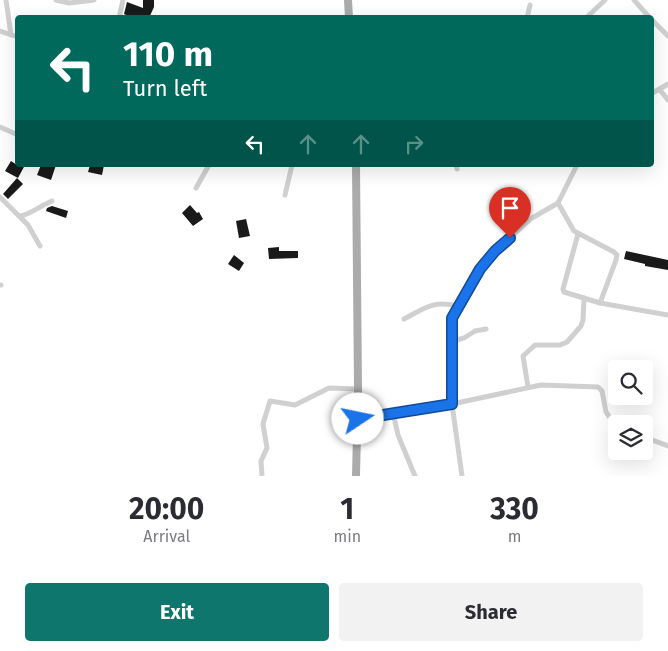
<!DOCTYPE html>
<html lang="en">
<head>
<meta charset="utf-8">
<style>
	body { margin:0; font-family:"Fira Sans",sans-serif; background:#f2f2f3; color:#2b2b33; height:100vh; display:flex; flex-direction:column; font-size:19px; white-space:nowrap }
	* { box-sizing:border-box; margin:0 }
	p { font-size:16px; color:#7c7c81 }
	.icon { flex:none; width:28px; height:28px; fill:none; stroke:currentColor; stroke-width:2; stroke-linecap:round; stroke-linejoin:round }
	.map { position:relative; height:476px; overflow:hidden }
	.sheet { display:flex; flex-direction:column; background:#fff; flex:1 }
	.sheet>* { flex:none }
	.hud { position:absolute; left:15px; top:15px; width:639px; height:152px; border-radius:5px; box-shadow:0 5px 20px #0002; background:#00695c; color:#fff; overflow:hidden }
	.tools { position:absolute; left:608px; top:360px; display:grid; gap:10px }
	.tools a { display:grid; place-items:center; width:45px; height:45px; border-radius:5px; background:#fff; box-shadow:0 5px 20px #0002; font-size:25px }
	.pin { position:absolute; display:grid; place-items:center; width:42px; height:42px; color:#fff; margin:-51px -21px; border-radius:50% 50% 50% 0; rotate:-45deg; box-shadow:0 0 5px #0007 }
	.pin .icon { rotate:45deg }
	.me { position:absolute; width:55px; margin:-28px; rotate:79deg; stroke-linejoin:round; filter:drop-shadow(0 0 4px #0008) }
	.turn { display:flex; align-items:center; gap:18px; height:105px; padding:0 25px; font-size:22px }
	.turn .icon { width:65px; height:65px; stroke-width:2.5 }
	.turn b { display:block; font-size:35px; line-height:42px }
	.lanes { display:flex; align-items:center; height:48px; padding:0 25px; background:#0003; justify-content:center; gap:25px; direction:ltr }
	.lanes .off { opacity:.35 }
	.eta { display:flex; justify-content:space-evenly; align-items:center; height:85px; text-align:center }
	.eta b { font-size:30px; font-weight:700; line-height:35px }
	.cta { display:flex; gap:10px; margin-top:auto; padding:10px 25px }
	.cta a { flex:1; height:58px; border-radius:5px; background:#0f766e; color:#fff; font-size:20px; font-weight:700; line-height:58px; text-align:center }
	.cta a+a { background:#f2f2f3; color:#2b2b33 }
	.map>svg:first-child { display:block }
	.building { fill:#1a1a1a }
	.lines { fill:none; stroke-linecap:round; stroke-linejoin:round }
	.minor { stroke:#d0d0d0; stroke-width:5 }
	.primary { stroke:#ababab; stroke-width:8 }
	.route-casing { stroke:#114b97; stroke-width:12 }
	.route { stroke:#1a73e8; stroke-width:9 }
</style>
</head>
<body>
<div class="map">
<svg width="668" height="476" viewBox="0 0 668 476">
	<rect width="100%" height="100%" fill="#fff"/>
	<!-- building -->
	<g class="building">
		<polygon points="143,0 154,0 154,7 149,18 133,18 124,14 127,2 143,8"/>
		<polygon points="11,161 17,165 25,165 18,178 5,171"/>
		<polygon points="41,165 56,165 51,180 37,175"/>
		<polygon points="90,165 104,165 102,175 88,172"/>
		<polygon points="17,178 23,184 8,199 3,194"/>
		<polygon points="190,205 197,213 199,212 203,219 193,226 182,213"/>
		<polygon points="52,206 68,211 66,218 46,211 47,208"/>
		<polygon points="246,219 250,236 239,238 236,221"/>
		<polygon points="279,247 279,251 298,251 298,258 269,259 268,248"/>
		<polygon points="626,251 668,260 668,270 645,266 645,264 624,259"/>
		<polygon points="234,255 244,263 239,271 228,264"/>
	</g>
	<g class="lines">
		<!-- minor -->
		<g class="minor">
			<polyline points="6,0 11,35"/>
			<polyline points="56,0 69,3 94,0"/>
			<polyline points="634,0 650,18"/>
			<polyline points="119,18 123,0"/>
			<polyline points="527,18 530,5"/>
			<polyline points="586,18 605,0"/>
			<polyline points="651,19 668,36"/>
			<polyline points="0,31 18,37"/>
			<polyline points="660,90 668,100"/>
			<polyline points="651,94 668,84"/>
			<polyline points="0,127 18,135"/>
			<polyline points="456,165 457,169"/>
			<polyline points="196,188 209,165"/>
			<polyline points="285,195 292,165"/>
			<polyline points="0,197 28,225 40,246"/>
			<polyline points="558,203 574,231 614,252 617,255 616,260 600,303"/>
			<path d="M 21,216 C 32,213 40,206 52,201"/>
			<polyline points="578,234 563,289 564,292 600,303 668,315"/>
			<polyline points="0,285 1,285"/>
			<path d="M 404,319 C 425,308 434,300 457,306"/>
			<polyline points="452,341 464,338 475,331 486,329"/>
			<polyline points="528,387 523,356 535,345 560,345 567,342 581,326 583,320 584,298"/>
			<polyline points="393,413 398,435 415,476"/>
			<polyline points="358,419 423,407 452,404 541,385 598,387 602,391 606,412 616,426"/>
			<polyline points="644,437 668,446"/>
			<polyline points="262,476 261,461 267,448 263,424 270,401 295,405 329,388 358,389"/>
			<polyline points="462,476 452,404 452,318 454,311 480,269 495,251 532,218 558,203 577,165"/>
		</g>
		<!-- primary -->
		<g class="primary">
			<polyline points="348,0 349,18"/>
			<polyline points="356,165 358,389 356,476"/>
		</g>
	</g>
	<g class="lines">
		<!-- route casing -->
		<g class="route-casing">
			<polyline id="route" points="358,419 452,404 452,318 480,269 495,251 510,238"/>
		</g>
		<!-- route -->
		<use href="#route" class="route"/>
	</g>
</svg>
<div class="tools">
<a><svg class="icon" aria-label="search" viewBox="0 0 24 24"><circle cx="10" cy="10" r="6"/><path d="M15 15l6 6"/></svg></a>
<a><svg class="icon" aria-label="layers" viewBox="0 0 24 24"><path d="M12 4l9 5-9 5-9-5zM3 14l9 5 9-5"/></svg></a>
</div>
<div class="pin" style="left:510px;top:238px;background:#d93025"><svg class="icon" aria-label="arrive" viewBox="0 0 24 24"><path d="M6 21V4h12l-3 4 3 4H6"/></svg></div>
<svg class="me" style="left:358px;top:419px" viewBox="-20 -20 40 40"><circle r="19" fill="#fff"/><path d="M0-13L10 11 0 6-10 11z" fill="#1a73e8"/></svg>
<div class="hud">
<div class="turn"><svg class="icon" aria-label="left" viewBox="0 0 24 24"><path d="M17 20v-9H6M10 6l-5 5 5 5"/></svg><div><b>110 m</b>Turn left</div></div>
<div class="lanes"><svg class="icon" aria-label="left" viewBox="0 0 24 24"><path d="M17 20v-9H6M10 6l-5 5 5 5"/></svg><svg class="icon off" aria-label="ahead" viewBox="0 0 24 24"><path d="M12 20V5M6 11l6-6 6 6"/></svg><svg class="icon off" aria-label="ahead" viewBox="0 0 24 24"><path d="M12 20V5M6 11l6-6 6 6"/></svg><svg class="icon off" aria-label="right" viewBox="0 0 24 24"><path d="M7 20v-9h11M14 6l5 5-5 5"/></svg></div>
</div>
</div>
<section class="sheet">
<div class="eta">
<div><b>20:00</b><p>Arrival</p></div>
<div><b>1</b><p>min</p></div>
<div><b>330</b><p>m</p></div>
</div>
<div class="cta"><a>Exit</a><a>Share</a></div>
</section>
</body>
</html>
